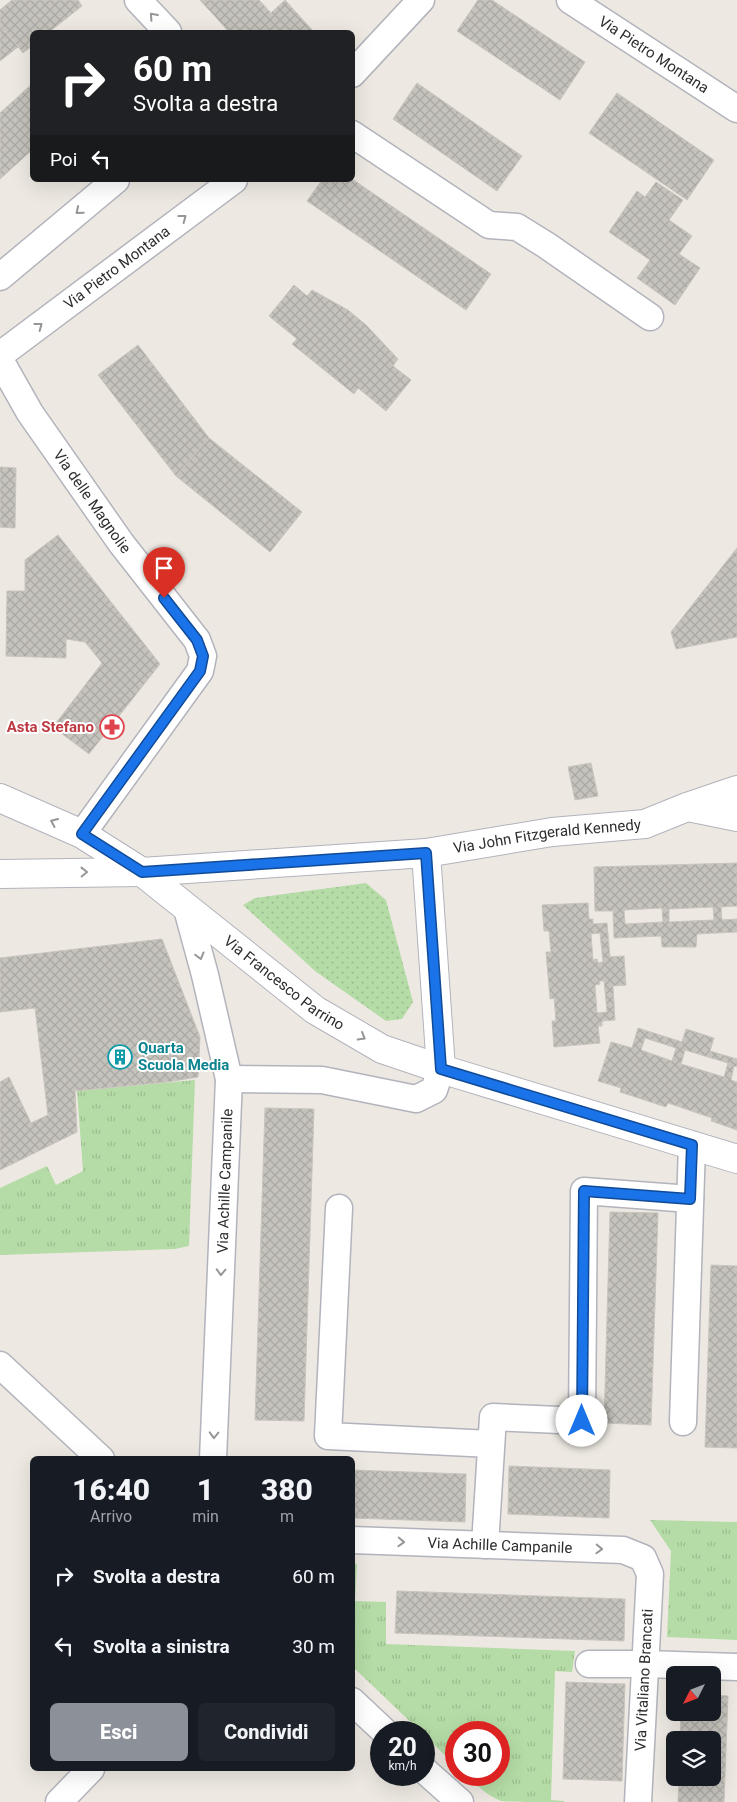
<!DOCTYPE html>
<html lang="it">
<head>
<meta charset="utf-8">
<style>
	body { margin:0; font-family:Roboto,sans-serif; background:#20242c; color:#f1f3f6; height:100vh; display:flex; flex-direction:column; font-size:19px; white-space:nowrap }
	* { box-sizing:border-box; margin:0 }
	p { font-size:16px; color:#9ea1a6 }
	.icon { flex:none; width:28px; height:28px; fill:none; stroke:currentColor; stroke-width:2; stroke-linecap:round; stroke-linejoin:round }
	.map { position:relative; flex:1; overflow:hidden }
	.sheet { position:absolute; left:30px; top:1456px; width:325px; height:315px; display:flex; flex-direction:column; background:#171b24; border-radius:8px; box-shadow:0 5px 20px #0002 }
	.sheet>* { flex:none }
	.hud { position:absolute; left:30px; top:30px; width:325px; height:152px; border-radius:8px; box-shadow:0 5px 20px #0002; background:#202124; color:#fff; overflow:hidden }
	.needle { width:32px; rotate:228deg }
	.fabs { position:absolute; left:666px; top:1666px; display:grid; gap:10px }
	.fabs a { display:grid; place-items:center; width:55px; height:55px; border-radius:8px; background:#171b24; box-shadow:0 5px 20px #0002; font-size:25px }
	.speed { position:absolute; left:370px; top:1721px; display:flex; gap:10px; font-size:25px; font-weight:700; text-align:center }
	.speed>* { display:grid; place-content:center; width:65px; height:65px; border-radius:50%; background:#171b24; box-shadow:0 5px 20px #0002; line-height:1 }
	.speed small { font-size:12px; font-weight:400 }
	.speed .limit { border:8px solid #d22; background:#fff; color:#111 }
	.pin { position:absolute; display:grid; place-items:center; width:42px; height:42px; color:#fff; margin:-51px -21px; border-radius:50% 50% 50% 0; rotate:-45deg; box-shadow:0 0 5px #0007 }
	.pin .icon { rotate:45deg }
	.me { position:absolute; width:55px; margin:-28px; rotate:0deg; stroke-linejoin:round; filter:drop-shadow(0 0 4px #0008) }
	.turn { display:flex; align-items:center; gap:18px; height:105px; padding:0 20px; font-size:22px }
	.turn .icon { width:65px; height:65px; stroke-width:2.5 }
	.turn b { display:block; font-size:35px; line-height:42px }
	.then { display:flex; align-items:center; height:48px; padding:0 20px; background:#0003; gap:10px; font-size:19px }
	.eta { display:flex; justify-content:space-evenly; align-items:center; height:85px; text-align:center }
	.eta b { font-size:30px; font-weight:800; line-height:35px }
	.cta { display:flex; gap:10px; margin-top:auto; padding:10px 20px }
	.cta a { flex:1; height:58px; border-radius:8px; background:#8c9099; color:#fff; font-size:20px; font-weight:800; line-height:58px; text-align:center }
	.cta a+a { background:#20242c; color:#f1f3f6 }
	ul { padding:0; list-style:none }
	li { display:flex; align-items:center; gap:15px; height:70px; padding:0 20px }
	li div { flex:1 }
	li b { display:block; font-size:19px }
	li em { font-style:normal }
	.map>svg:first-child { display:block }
	.grass { fill:url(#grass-tufts) }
	.garden { fill:url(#garden-dots) }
	.building { fill:url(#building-cross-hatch); stroke:#c8c5bc; fill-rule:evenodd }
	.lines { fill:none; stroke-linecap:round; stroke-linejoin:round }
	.minor-casing { stroke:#b2b3bc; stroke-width:29 }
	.tertiary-casing { stroke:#b2b3bc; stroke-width:30 }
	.minor { stroke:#fff; stroke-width:26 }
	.tertiary { stroke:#fff; stroke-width:28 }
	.oneway { stroke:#969696 }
	.route-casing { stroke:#114b97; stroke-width:12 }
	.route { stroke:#1a73e8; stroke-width:9 }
	.labels { text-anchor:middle; stroke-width:4; stroke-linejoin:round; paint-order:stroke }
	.street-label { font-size:15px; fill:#2e2e2e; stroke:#fff }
	.health-label { font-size:15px; font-weight:bold; fill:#be3a42; stroke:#fff; text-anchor:end }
	.culture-label { font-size:15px; font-weight:bold; fill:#0d838f; stroke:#fff; text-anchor:start }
</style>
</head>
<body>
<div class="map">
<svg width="737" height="1802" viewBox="0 0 737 1802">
	<defs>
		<pattern id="grass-tufts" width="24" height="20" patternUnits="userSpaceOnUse" patternTransform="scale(1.25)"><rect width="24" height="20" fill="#b5dca6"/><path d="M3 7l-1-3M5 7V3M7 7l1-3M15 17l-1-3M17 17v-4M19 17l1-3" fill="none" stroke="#9cbd8f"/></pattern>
		<pattern id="garden-dots" width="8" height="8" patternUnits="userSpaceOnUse" patternTransform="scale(1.25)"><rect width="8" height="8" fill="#b5dca6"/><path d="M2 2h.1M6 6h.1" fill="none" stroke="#9cbd8f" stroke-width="1.8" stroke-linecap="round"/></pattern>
		<pattern id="building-cross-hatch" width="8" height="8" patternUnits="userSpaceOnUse" patternTransform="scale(1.25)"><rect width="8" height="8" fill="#c6c3bd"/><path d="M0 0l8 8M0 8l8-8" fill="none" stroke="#aaa8a3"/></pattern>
	</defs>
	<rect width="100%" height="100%" fill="#ede9e2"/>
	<!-- grass -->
	<g class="grass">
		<polygon points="195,1080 189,1246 175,1249 0,1255 0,1188 47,1166 56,1185 83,1171 77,1091"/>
		<polygon points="650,1520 737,1522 737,1640 667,1637 671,1551"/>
		<path d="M 353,1563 L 357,1564 L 355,1601 L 386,1602 L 386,1644 L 575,1651 L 572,1672 L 555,1671 L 551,1800 L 564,1801 L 564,1802 C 552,1802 509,1802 501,1801 C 488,1796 476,1785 466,1775 L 499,1775 L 499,1732 L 456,1732 L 456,1766 L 424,1735 L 424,1732 L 421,1732 L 353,1667 Z"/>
	</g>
	<!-- garden -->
	<polygon class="garden" points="366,883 386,900 413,1002 402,1019 386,1021 315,971 243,905 255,898"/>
	<!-- building -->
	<g class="building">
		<polygon points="12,0 78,0 82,6 49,32 32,32 32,46 23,53 0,24 0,10"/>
		<polygon points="200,0 259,0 271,13 285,0 314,32 229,32"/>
		<polygon points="478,0 492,0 585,62 560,100 457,31"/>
		<polygon points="0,24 18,47 0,61"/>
		<polygon points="417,83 522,156 497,191 393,119"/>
		<polygon points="32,84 32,150 0,179 0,113"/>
		<polygon points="617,93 714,160 687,200 589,133"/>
		<polygon points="352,179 491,274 466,310 307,201 322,180"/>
		<polygon points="656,182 683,200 669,220 692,236 679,254 700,268 675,305 637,278 650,260 609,232 637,191 645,197"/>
		<polygon points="294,285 307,296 312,290 348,310 366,325 398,359 393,366 411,380 386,411 358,388 354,394 292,344 297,339 269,316"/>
		<polygon points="138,345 209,438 176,476 98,375"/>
		<polygon points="209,438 302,512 270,552 176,476"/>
		<polygon points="0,467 16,468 15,528 0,527"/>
		<polygon points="58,535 160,664 89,754 53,727 102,663 85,642 66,639 66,658 6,656 7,591 25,591 25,560"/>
		<polygon points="737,548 737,637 676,649 671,632"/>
		<polygon points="591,763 598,796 575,800 568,767"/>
		<path d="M 737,863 L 737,906 L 721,907 L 722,920 L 737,919 L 737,932 L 697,934 L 696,947 L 662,947 L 661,936 L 614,938 L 613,911 L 595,911 L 594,867 ZM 713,907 L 714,920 L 669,922 L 669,909 ZM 662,908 L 663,922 L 625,924 L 624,910 Z"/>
		<path d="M 588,903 L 589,919 L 593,919 L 593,924 L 607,923 L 610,957 L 624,956 L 626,985 L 613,986 L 615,1020 L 602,1021 L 602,1026 L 598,1026 L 600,1043 L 554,1047 L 552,1021 L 556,1021 L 554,998 L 550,999 L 546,952 L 551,952 L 549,931 L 544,931 L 542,905 ZM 600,933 L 603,962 L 598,963 L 597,959 L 593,960 L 591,934 ZM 599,981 L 604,981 L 607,1012 L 597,1013 L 595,985 L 600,984 Z"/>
		<polygon points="162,939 200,1037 198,1077 167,1082 75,1091 77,1132 0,1170 0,1082 9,1077 31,1123 48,1115 35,1008 0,1012 0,958"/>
		<path d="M 638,1028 L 682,1042 L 686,1029 L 714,1038 L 710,1051 L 737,1059 L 737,1067 L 734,1066 L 731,1080 L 737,1082 L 737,1130 L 711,1121 L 712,1118 L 668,1103 L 666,1107 L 620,1092 L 621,1088 L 598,1081 L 611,1042 L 632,1048 ZM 645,1038 L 676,1048 L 672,1061 L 641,1050 ZM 685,1050 L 728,1063 L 724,1077 L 681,1064 Z"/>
		<polygon points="265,1108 314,1109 304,1421 255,1420"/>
		<polygon points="610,1212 658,1213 651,1425 604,1423"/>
		<polygon points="711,1265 737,1266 737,1448 705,1447"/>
		<polygon points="509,1466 610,1470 609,1518 508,1514"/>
		<polygon points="352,1470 466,1474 465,1522 352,1518"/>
		<polygon points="397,1591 625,1599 624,1641 395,1633"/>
		<polygon points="566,1682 625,1684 622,1781 563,1779"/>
		<polygon points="712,1695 728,1696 724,1802 678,1802 679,1778 712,1778 712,1740 680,1740 681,1712 712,1712"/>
	</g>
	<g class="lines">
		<!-- minor casing -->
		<g class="minor-casing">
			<g id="minor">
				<polyline points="138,0 168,32"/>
				<path id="s1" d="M 570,0 L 737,109"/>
				<polyline points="352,74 421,0"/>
				<polyline points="352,134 489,225 517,227 546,245 650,317"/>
				<polyline points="0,277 116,180"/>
				<path id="s2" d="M 0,355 L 234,180"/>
				<path id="s3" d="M 0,360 L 30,413 L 121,543 L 197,640 L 203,656 L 200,671 L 82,834"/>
				<polyline points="187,909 205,975 229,1079 213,1459"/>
				<polyline points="229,1079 322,1080 416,1099 434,1090 441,1069"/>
				<polyline points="339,1208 328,1436 491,1444"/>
				<polyline points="0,1365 101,1459"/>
				<polyline points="683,1422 692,1145"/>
				<path id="s4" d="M 352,1540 L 623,1550 L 643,1558 L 650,1574 L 638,1802"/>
				<polyline points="485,1545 493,1417 582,1421 584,1191 690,1199"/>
				<polyline points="589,1664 645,1664 737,1667"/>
				<polyline points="352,1701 385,1732"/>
				<polyline points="424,1770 460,1802"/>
				<polyline points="59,1802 91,1769"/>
			</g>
		</g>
		<!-- tertiary casing -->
		<g class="tertiary-casing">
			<g id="tertiary">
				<path id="s5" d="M 0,798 L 82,834 L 142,872 L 315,1010 L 382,1049 L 441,1069 L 737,1159"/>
				<polyline points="688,807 737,817"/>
				<polyline points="426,853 441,1069"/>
				<path id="s6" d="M 0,874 L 142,872 L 426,853 L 552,832 L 645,824 L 687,807 L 737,790"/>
			</g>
		</g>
		<!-- minor -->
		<use href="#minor" class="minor"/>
		<!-- tertiary -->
		<use href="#tertiary" class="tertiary"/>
	</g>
	<!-- one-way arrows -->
	<defs><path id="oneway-chevron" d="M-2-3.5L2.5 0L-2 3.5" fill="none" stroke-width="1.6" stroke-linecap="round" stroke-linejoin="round" transform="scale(1.25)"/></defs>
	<g class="oneway">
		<use href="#oneway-chevron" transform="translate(153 16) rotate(-132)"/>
		<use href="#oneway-chevron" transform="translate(79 211) rotate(140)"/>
		<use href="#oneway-chevron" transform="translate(183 218) rotate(-37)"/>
		<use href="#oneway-chevron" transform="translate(39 326) rotate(-37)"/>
		<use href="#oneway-chevron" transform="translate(54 822) rotate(-156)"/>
		<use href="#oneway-chevron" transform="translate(84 872) rotate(-1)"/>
		<use href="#oneway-chevron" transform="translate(200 956) rotate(75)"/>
		<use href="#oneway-chevron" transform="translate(362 1037) rotate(30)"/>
		<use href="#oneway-chevron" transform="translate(221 1272) rotate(92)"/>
		<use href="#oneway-chevron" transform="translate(214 1435) rotate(92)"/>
		<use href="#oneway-chevron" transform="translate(401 1542) rotate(2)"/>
		<use href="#oneway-chevron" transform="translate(599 1549) rotate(2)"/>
	</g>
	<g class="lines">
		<!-- route casing -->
		<g class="route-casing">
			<polyline id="route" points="164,598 197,640 203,656 200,671 82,834 142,872 426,853 441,1069 692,1145 690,1199 584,1191 582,1421"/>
		</g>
		<!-- route -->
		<use href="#route" class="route"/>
	</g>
	<!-- icons -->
	<defs>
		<g id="pharmacy-ring" transform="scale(1.25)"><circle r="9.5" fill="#fff" stroke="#e0444e" stroke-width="1.5"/><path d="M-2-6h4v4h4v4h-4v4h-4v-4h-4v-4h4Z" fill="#e0444e"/></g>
		<g id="building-ring" transform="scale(1.25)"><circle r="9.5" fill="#fff" stroke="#0f9aa8" stroke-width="1.5"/><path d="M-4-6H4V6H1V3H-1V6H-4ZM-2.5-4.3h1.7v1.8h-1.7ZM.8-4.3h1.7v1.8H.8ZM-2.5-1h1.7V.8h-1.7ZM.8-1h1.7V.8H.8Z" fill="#0f9aa8"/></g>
	</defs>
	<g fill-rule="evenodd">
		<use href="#pharmacy-ring" x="112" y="727"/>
		<use href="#building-ring" x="120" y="1057"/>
	</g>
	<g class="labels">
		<!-- street labels -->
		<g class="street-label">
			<text dy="5" stroke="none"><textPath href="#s1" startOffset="100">Via Pietro Montana</textPath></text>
			<text dy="5" stroke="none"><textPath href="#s2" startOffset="146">Via Pietro Montana</textPath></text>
			<text dy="5" stroke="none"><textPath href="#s3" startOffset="169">Via delle Magnolie</textPath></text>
			<text dy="5" stroke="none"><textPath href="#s6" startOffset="549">Via John Fitzgerald Kennedy</textPath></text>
			<text dy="5" stroke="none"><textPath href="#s5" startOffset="341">Via Francesco Parrino</textPath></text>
			<text transform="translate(225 1181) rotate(-88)" y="5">Via Achille Campanile</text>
			<text dy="5" stroke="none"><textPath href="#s4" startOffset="148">Via Achille Campanile</textPath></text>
			<text transform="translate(644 1680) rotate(-87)" y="5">Via Vitaliano Brancati</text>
		</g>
		<!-- health labels -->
		<g class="health-label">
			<text x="94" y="732">Asta Stefano</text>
		</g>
		<!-- culture labels -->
		<g class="culture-label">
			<text x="138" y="1053">Quarta<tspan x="138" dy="17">Scuola Media</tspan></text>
		</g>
	</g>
</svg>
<div class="fabs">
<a><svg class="needle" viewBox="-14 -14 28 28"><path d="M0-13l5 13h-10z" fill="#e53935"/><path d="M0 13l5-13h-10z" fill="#9ea1a6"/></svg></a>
<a><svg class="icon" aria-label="layers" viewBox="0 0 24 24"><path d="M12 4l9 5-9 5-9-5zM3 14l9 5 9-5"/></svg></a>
</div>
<div class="speed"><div>20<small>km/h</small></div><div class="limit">30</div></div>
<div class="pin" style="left:164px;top:598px;background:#d93025"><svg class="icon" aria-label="arrive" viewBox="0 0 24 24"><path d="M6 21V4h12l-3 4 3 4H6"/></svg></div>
<svg class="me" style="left:582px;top:1421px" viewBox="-20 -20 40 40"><circle r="19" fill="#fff"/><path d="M0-13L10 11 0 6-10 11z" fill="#1a73e8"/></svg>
<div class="hud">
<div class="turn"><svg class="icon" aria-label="right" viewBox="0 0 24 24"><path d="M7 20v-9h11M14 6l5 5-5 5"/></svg><div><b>60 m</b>Svolta a destra</div></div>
<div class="then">Poi<svg class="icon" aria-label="left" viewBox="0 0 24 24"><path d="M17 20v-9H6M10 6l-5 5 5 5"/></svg></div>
</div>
<section class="sheet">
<div class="eta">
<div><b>16:40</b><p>Arrivo</p></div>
<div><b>1</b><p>min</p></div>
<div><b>380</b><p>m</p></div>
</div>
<ul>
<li><svg class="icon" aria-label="right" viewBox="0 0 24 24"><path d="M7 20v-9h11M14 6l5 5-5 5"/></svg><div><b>Svolta a destra</b></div><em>60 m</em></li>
<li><svg class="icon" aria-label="left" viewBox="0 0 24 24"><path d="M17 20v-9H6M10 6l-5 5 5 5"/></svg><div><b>Svolta a sinistra</b></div><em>30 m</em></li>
</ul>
<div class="cta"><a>Esci</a><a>Condividi</a></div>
</section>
</div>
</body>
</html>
